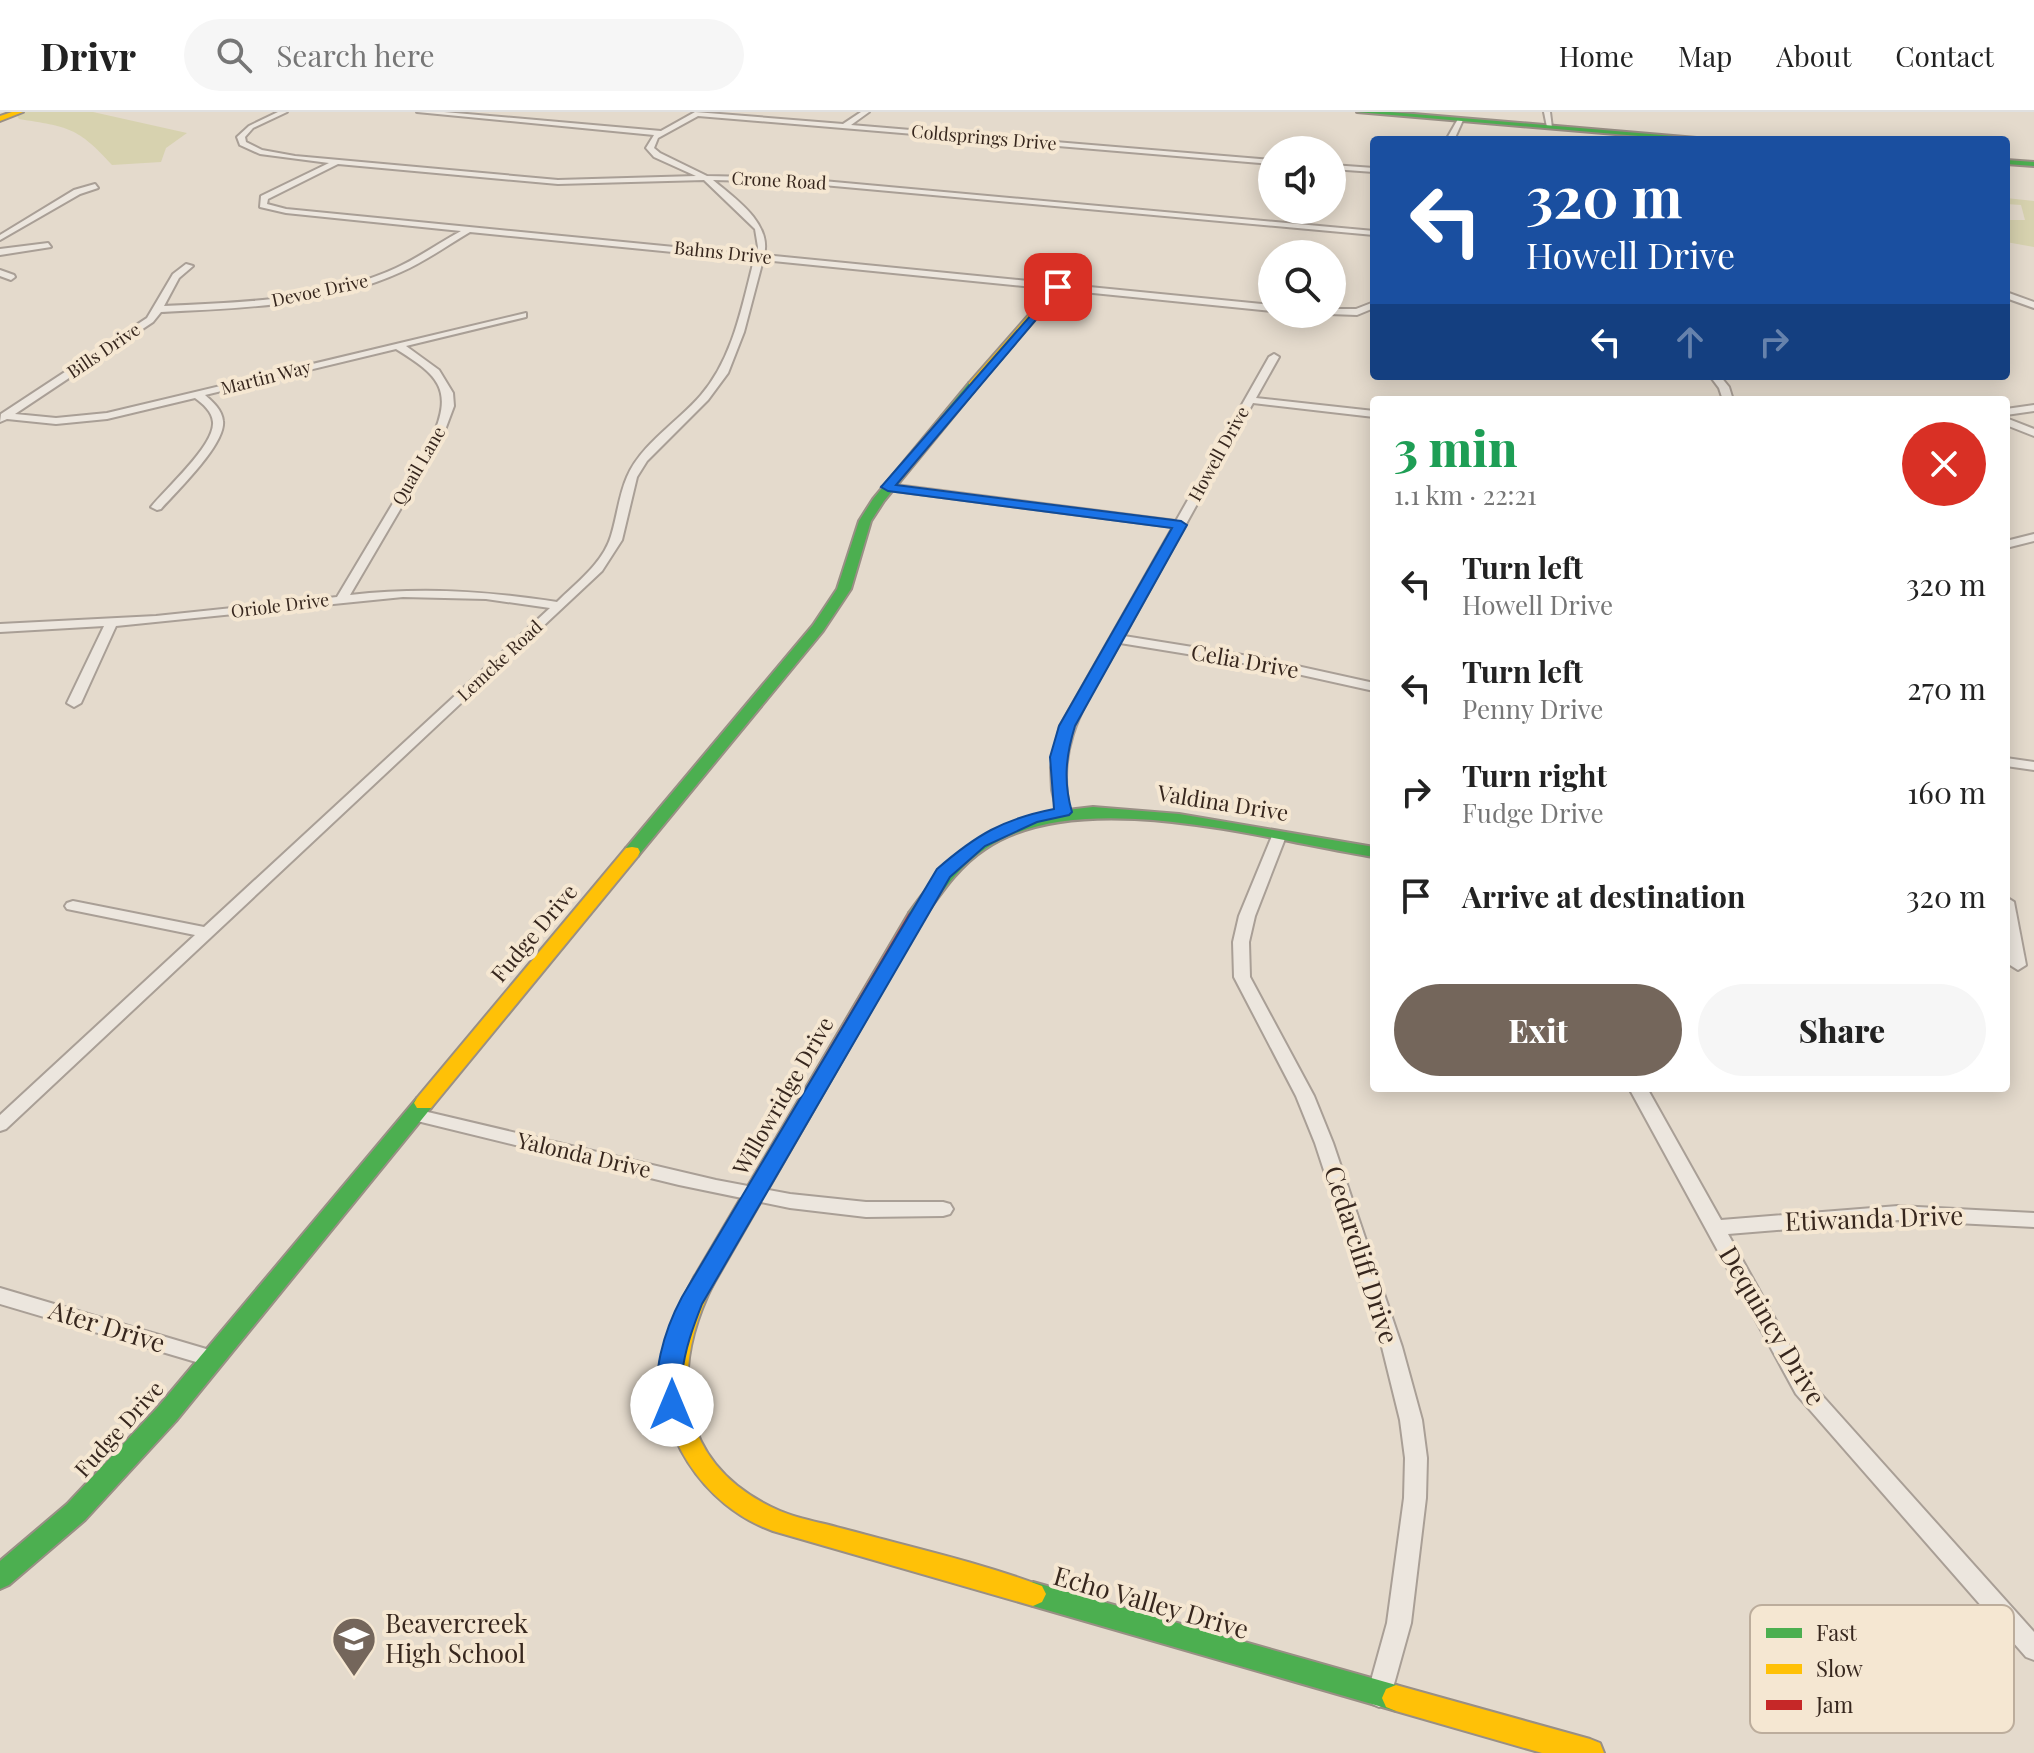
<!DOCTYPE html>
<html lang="en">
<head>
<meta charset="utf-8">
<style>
	body { margin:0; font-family:"Playfair Display",serif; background:#f6f6f6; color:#222; height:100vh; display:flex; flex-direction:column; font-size:30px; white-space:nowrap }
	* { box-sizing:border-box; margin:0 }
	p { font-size:26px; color:#767676 }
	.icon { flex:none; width:44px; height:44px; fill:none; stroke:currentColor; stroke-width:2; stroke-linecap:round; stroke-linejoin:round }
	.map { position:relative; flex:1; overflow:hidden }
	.drawer { position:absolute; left:1370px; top:284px; width:640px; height:696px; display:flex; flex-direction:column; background:#fff; border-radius:8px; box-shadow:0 4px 20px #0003 }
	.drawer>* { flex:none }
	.top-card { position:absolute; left:1370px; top:24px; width:640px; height:244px; border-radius:8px; box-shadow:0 4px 20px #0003; background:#1a4fa0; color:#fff; overflow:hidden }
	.controls { position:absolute; left:1258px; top:24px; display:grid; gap:16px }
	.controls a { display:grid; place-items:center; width:88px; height:88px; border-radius:50%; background:#fff; box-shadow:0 4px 20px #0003; font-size:40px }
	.pin { position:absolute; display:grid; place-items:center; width:68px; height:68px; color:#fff; margin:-34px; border-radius:16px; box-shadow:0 4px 12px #0006 }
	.me { position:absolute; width:88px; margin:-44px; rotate:0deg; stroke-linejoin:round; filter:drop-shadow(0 0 6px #0008) }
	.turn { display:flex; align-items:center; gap:28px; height:168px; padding:0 24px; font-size:36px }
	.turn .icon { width:104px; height:104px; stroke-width:2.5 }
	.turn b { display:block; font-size:56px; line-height:68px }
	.lanes { display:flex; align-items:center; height:76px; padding:0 24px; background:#0003; justify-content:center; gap:40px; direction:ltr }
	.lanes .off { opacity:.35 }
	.round { display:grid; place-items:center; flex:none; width:84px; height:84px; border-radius:42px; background:#f6f6f6 }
	.head { display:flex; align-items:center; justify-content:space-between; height:136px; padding:0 24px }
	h1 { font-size:48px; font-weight:800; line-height:60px; color:#1e9e55 }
	.cta { display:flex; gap:16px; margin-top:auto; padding:16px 24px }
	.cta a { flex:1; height:92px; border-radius:48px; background:#74665b; color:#fff; font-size:32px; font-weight:800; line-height:92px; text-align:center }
	.cta a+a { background:#f6f6f6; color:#222 }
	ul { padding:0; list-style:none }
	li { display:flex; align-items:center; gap:24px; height:104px; padding:0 24px }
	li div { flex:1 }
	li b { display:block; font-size:30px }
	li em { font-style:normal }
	header { display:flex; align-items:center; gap:48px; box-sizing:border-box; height:112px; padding:0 40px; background:#fff; border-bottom:2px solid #e0e0e0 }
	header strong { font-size:38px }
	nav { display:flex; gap:44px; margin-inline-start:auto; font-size:28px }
	.search { width:560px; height:72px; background:#f6f6f6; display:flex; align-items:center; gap:20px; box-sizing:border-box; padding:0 28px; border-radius:44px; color:#767676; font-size:30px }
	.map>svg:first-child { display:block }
	.green { fill:#d7d2af }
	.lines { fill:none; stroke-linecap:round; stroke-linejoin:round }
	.street-casing { stroke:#a99f96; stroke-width:4 }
	.fast-casing { stroke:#998f85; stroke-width:4 }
	.slow-casing { stroke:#998f85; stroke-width:4 }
	.jam-casing { stroke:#998f85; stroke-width:4 }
	.street { fill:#ece6de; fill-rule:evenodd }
	.fast { fill:#4caf50; fill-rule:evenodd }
	.slow { fill:#ffc107; fill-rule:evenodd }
	.jam { fill:#c62828; fill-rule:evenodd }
	.route { fill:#1a73e8; stroke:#114b97; stroke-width:2 }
	.labels { text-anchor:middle; stroke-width:8; stroke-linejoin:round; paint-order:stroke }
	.far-street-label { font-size:18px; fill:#37271e; stroke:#f5e7d2 }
	.street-label { font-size:22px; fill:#37271e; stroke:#f5e7d2 }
	.near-street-label { font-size:26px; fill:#37271e; stroke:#f5e7d2 }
	.near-poi-label { font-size:26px; fill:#37271e; stroke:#f5e7d2; text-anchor:start }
	.key { fill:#f5e7d2; stroke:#bcad9c; stroke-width:2 }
	.key-label { font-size:22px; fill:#37271e }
</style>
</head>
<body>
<header>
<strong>Drivr</strong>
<div class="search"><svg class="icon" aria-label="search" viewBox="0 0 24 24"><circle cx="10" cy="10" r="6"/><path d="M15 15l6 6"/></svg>Search here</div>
<nav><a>Home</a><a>Map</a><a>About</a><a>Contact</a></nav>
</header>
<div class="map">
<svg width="2034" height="1641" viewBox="0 0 2034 1641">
	<rect width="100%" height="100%" fill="#e4dacc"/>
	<!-- green -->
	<g class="green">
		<path d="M 15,0 L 93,0 L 187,21 L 166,36 L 161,50 L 112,53 C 78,15 68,15 19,7 Z"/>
		<polygon points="2006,86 2034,89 2034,135 2006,130 2006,108 2025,108 2021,93 2006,92"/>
	</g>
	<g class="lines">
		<!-- street casing -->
		<g class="street-casing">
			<g id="street">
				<path d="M 278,0 L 287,0 L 253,16 L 245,25 L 246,30 L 262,38 L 295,44 L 558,68 L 696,64 L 654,45 L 646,36 L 654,23 L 417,0 L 444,0 L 661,19 L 695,0 L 843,12 L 861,0 L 869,0 L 851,13 L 1272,48 L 1272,52 L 698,4 L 658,26 L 654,36 L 660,41 L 707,64 L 790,66 L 1374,119 L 1374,123 L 790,70 L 713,68 C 736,87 772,112 764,143 L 1272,193 L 1272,199 L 763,148 L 744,220 L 728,261 L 708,288 L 647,349 L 637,365 L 622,428 L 602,459 L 6,1017 L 0,1019 L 0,1003 L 195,823 L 67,797 L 65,794 L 67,791 L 73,789 L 204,815 L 550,496 L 486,487 L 403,485 L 116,514 L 81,591 L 74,595 L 67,591 L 104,514 L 0,520 L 0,512 L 156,504 L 337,485 L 432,326 C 454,277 438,263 396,237 L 205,283 C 213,290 222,298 223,309 C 226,332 177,379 161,397 L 157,398 L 151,395 C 166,376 215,333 213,310 C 212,299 203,292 195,286 L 107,307 L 56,312 L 7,307 L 0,310 L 1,302 L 147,206 L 173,162 L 186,152 L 193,154 L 179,166 L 164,194 C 242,190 324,189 396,156 C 418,146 439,131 461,119 L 286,101 L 260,95 L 261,84 L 329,51 L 260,42 L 240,33 L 237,25 L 249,14 ZM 338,52 L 558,72 L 704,68 L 755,117 L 758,135 L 756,143 L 286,97 L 267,92 L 268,87 ZM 470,120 L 754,148 C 742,194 733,246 701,283 C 678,310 641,332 627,365 C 619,383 617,405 611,424 C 603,451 576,471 557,490 C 484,479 423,475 350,483 L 442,326 L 454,294 L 453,281 L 439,258 L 406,234 L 526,205 L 526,201 L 107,301 L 56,306 L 15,302 L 153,210 L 161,200 C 241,196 327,194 401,160 C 426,149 448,133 470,120 Z"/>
				<polygon points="1544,0 1550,0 1552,16 1547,15"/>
				<polygon points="1458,7 1463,8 1454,28 1446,28"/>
				<polygon points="1332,53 1374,56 1374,60 1332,57"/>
				<polygon points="95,72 98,76 80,82 0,128 0,123 74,78"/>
				<polygon points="48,131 51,135 0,143 0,137"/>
				<polygon points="0,158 14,163 15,165 11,168 0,164"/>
				<polygon points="2006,180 2034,190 2034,196 2006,186"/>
				<polygon points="1374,190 1374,196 1357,203 1329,202 1332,202 1332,197 1356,197"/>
				<path d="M 1274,242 L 1279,245 L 1256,286 L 1374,299 L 1374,305 L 1253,291 L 1124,524 L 1261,546 L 1374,571 L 1374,579 L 1261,554 L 1120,531 C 1088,589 1054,630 1070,700 L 1063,704 L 1058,703 L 1052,678 L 1051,656 L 1060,614 L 1173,415 L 888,378 L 882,375 L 888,372 L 1176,409 L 1269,245 Z"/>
				<polygon points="1710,264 1720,264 1729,275 1733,288 1723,288 1719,276"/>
				<polygon points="2034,293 2034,299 2006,303 2006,297"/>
				<polygon points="2006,306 2034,317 2034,324 2006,313"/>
				<polygon points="2034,422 2034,429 2006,436 2006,429"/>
				<polygon points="2006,646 2034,650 2034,658 2006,654"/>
				<polygon points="1279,720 1286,724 1255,804 1249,830 1250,865 1314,984 1333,1031 1402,1235 1422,1308 1427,1346 1426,1386 1411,1511 1391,1583 1388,1591 1379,1595 1370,1591 1367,1583 1387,1511 1404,1386 1405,1346 1400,1308 1382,1235 1315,1031 1296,984 1234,865 1233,830 1239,804 1272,724"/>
				<polygon points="2006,785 2014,790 2026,853 2018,858 2010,853 2006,832"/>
				<polygon points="1629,976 1647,976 1721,1108 1898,1094 2034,1101 2034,1115 1898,1108 1728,1122 1810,1270 2034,1520 2034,1548 2026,1545 1796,1282"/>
				<polygon points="415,997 716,1068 790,1082 866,1090 943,1090 950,1092 953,1097 950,1102 943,1104 866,1105 790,1096 679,1073 409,1007 406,1003 409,999"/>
				<polygon points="0,1176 213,1239 220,1241 223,1247 220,1253 213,1255 0,1192"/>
			</g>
		</g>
		<!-- fast casing -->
		<g class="fast-casing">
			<g id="fast">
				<polygon points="1357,0 1390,0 1720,28 1686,28"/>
				<polygon points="2006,48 2034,50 2034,54 2006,52"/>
				<polygon points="969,271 979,273 884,389 871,409 851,477 823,519 638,744 626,744 624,740 626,736 813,513 837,477 859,409 873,387"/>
				<path d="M 1093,695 L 1179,702 L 1374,735 L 1374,745 C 1266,728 1080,672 985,737 C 959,754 942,780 924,805 L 912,805 L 909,801 C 962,725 1002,704 1093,695 Z"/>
				<polygon points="424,984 431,986 434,991 431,996 176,1309 85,1408 9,1473 0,1477 0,1449 67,1392 158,1295 417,986"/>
				<polygon points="1033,1470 1396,1573 1406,1577 1410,1586 1406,1595 1396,1599 1033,1494 1024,1490 1020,1482 1024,1474"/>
			</g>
		</g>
		<!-- slow casing -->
		<g class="slow-casing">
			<g id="slow">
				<polygon points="12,0 23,0 0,9 0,4"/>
				<polygon points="1055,173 1063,175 977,275 969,275 969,271"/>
				<polygon points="632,735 638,736 640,740 638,744 431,996 417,996 414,991 417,986 626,736"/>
				<path d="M 703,1161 L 711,1164 L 714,1170 C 668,1261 677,1354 780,1399 C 799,1407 823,1411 844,1417 C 910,1435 978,1450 1042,1474 L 1046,1482 L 1042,1490 L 1033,1494 L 773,1419 C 703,1394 653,1319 664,1244 C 669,1215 681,1189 695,1164 Z"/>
				<polygon points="1396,1573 1590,1627 1600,1631 1604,1641 1542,1641 1396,1599 1386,1595 1382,1586 1386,1577"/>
			</g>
		</g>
		<!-- jam casing -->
		<g class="jam-casing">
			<polygon id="jam" points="918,796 927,801 711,1176 703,1179 695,1176 692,1170 695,1164 909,801"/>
		</g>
		<!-- street -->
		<use href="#street" class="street"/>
		<!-- fast -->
		<use href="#fast" class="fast"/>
		<!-- slow -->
		<use href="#slow" class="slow"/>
		<!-- jam -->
		<use href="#jam" class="jam"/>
	</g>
	<!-- route -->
	<path class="route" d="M 1058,172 L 1063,175 L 1062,177 L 896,373 L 1181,409 L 1187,413 L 1075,614 C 1066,643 1063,669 1072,700 L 1069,703 L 1037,710 L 985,734 L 950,765 L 702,1192 C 693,1215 685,1237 682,1262 C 681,1275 687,1288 681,1300 L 672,1303 L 664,1300 C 647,1268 666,1215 682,1185 L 937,757 C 976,723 1003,707 1054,697 L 1050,645 L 1059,614 L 1172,416 L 888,379 L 881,375 Z"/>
	<!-- icons -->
	<defs>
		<g id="school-pin" transform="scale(2.3)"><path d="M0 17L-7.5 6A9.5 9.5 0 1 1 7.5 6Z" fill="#74665b" stroke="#f5e7d2"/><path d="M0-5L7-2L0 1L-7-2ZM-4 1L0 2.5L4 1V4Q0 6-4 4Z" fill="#fff"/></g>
	</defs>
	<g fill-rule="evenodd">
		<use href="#school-pin" x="354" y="1527"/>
	</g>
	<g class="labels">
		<!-- far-street labels -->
		<g class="far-street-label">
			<text transform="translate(984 26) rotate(5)" y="6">Coldsprings Drive</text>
			<text transform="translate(779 69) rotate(3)" y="6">Crone Road</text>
			<text transform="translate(723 141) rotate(6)" y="6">Bahns Drive</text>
			<text transform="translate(320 179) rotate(-12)" y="6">Devoe Drive</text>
			<text transform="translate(104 239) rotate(-34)" y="6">Bills Drive</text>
			<text transform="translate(266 266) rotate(-14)" y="6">Martin Way</text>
			<text transform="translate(1219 342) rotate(-61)" y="6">Howell Drive</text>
			<text transform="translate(419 354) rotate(-60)" y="6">Quail Lane</text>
			<text transform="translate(280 494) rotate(-7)" y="6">Oriole Drive</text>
			<text transform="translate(500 549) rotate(-43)" y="6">Lemcke Road</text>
		</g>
		<!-- street labels -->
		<g class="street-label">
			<text transform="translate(1245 549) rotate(10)" y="8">Celia Drive</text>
			<text transform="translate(1223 691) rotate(9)" y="8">Valdina Drive</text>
			<text transform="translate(534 821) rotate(-50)" y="8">Fudge Drive</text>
			<text transform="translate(783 984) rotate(-60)" y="8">Willowridge Drive</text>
			<text transform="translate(584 1043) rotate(13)" y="8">Yalonda Drive</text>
			<text transform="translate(119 1317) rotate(-48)" y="8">Fudge Drive</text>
		</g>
		<!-- near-street labels -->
		<g class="near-street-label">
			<text transform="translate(1874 1107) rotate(-2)" y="9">Etiwanda Drive</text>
			<text transform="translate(1361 1143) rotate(72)" y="9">Cedarcliff Drive</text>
			<text transform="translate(1772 1214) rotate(59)" y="9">Dequincy Drive</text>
			<text transform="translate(107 1215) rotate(17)" y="9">Ater Drive</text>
			<text transform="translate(1151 1491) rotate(16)" y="9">Echo Valley Drive</text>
		</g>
		<!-- near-poi labels -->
		<g class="near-poi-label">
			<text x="385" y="1521">Beavercreek<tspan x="385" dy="30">High School</tspan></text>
		</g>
	</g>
	<!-- legend -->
	<rect x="1750" y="1493" width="264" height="128" rx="12" class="key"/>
	<rect x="1766" y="1516" width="36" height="10" fill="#4caf50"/>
	<rect x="1766" y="1552" width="36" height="10" fill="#ffc107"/>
	<rect x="1766" y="1588" width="36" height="10" fill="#c62828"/>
	<g class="key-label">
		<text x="1816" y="1529">Fast</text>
		<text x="1816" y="1565">Slow</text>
		<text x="1816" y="1601">Jam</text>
	</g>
</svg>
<div class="controls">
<a><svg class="icon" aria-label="sound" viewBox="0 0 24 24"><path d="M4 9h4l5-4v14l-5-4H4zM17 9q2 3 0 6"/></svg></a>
<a><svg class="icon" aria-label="search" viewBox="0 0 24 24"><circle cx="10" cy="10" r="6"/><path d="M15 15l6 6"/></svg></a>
</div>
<div class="pin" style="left:1058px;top:175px;background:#d93025"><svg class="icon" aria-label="arrive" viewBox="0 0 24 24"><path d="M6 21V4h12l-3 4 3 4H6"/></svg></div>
<svg class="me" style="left:672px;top:1293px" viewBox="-20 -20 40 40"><circle r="19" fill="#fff"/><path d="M0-13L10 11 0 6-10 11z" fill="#1a73e8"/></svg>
<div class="top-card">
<div class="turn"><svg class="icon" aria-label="left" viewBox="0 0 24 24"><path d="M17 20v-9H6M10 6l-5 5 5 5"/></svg><div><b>320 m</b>Howell Drive</div></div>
<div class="lanes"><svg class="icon" aria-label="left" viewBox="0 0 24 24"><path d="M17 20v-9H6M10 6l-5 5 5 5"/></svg><svg class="icon off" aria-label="ahead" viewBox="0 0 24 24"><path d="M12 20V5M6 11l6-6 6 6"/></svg><svg class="icon off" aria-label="right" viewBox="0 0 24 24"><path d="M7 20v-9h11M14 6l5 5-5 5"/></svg></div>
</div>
<section class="drawer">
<div class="head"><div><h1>3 min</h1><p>1.1 km · 22:21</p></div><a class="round" style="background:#d93025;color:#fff"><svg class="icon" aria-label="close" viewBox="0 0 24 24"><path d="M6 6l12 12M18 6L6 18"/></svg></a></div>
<ul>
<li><svg class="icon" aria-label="left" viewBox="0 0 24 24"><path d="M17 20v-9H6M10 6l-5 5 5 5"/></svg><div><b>Turn left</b><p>Howell Drive</p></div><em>320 m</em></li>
<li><svg class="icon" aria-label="left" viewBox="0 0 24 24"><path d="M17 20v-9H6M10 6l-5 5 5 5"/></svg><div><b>Turn left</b><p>Penny Drive</p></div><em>270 m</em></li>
<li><svg class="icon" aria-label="right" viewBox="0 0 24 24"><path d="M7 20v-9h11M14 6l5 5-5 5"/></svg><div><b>Turn right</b><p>Fudge Drive</p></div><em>160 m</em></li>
<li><svg class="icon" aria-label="arrive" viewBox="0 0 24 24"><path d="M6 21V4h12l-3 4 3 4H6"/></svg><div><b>Arrive at destination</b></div><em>320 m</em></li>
</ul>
<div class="cta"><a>Exit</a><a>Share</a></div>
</section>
</div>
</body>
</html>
